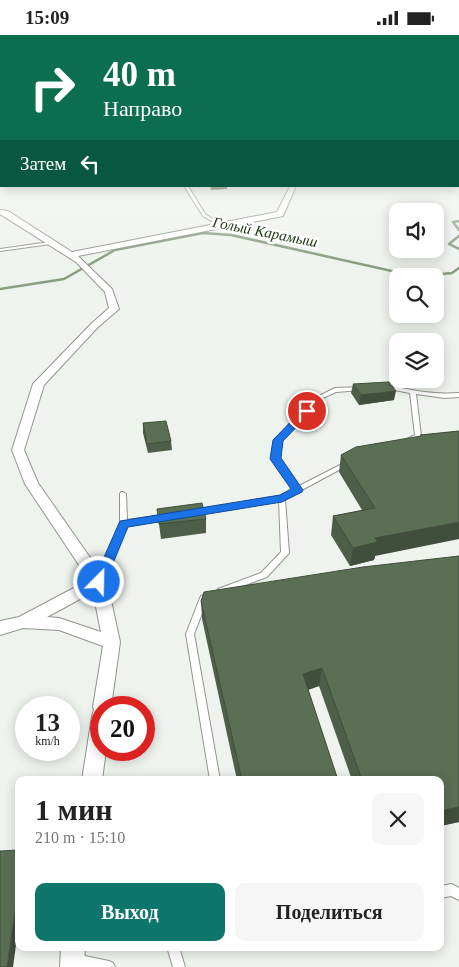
<!DOCTYPE html>
<html lang="ru">
<head>
<meta charset="utf-8">
<style>
	body { margin:0; font-family:"Times New Roman",serif; background:#f6f6f6; color:#222; height:100vh; display:flex; flex-direction:column; font-size:19px; white-space:nowrap }
	* { box-sizing:border-box; margin:0 }
	p { font-size:16px; color:#767676 }
	.icon { flex:none; width:28px; height:28px; fill:none; stroke:currentColor; stroke-width:2; stroke-linecap:round; stroke-linejoin:round }
	.map { position:relative; flex:1; overflow:hidden }
	.side { position:absolute; left:15px; top:741px; width:429px; height:175px; display:flex; flex-direction:column; background:#fff; border-radius:10px; box-shadow:0 2px 12px #0003 }
	.side>* { flex:none }
	.top-card { position:absolute; left:0px; top:0px; width:460px; height:152px; box-shadow:0 2px 12px #0003; background:#0b6e4f; color:#fff; overflow:hidden }
	.controls { position:absolute; left:389px; top:168px; display:grid; gap:10px }
	.controls a { display:grid; place-items:center; width:55px; height:55px; border-radius:10px; background:#fff; box-shadow:0 2px 12px #0003; font-size:25px }
	.speed { position:absolute; left:15px; top:661px; display:flex; gap:10px; font-size:25px; font-weight:700; text-align:center }
	.speed>* { display:grid; place-content:center; width:65px; height:65px; border-radius:50%; background:#fff; box-shadow:0 2px 12px #0003; line-height:1 }
	.speed small { font-size:12px; font-weight:400 }
	.speed .limit { border:8px solid #d22; background:#fff; color:#111 }
	.pin { position:absolute; display:grid; place-items:center; width:42px; height:42px; color:#fff; margin:-21px; border:2px solid #fff; border-radius:50%; box-shadow:0 1px 5px #0007 }
	.me { position:absolute; width:55px; margin:-28px; rotate:23deg; stroke-linejoin:round; filter:drop-shadow(0 0 4px #0008) }
	.turn { display:flex; align-items:center; gap:18px; height:105px; padding:0 20px; font-size:22px }
	.turn .icon { width:65px; height:65px; stroke-width:2.5 }
	.turn b { display:block; font-size:35px; line-height:42px }
	.then { display:flex; align-items:center; height:48px; padding:0 20px; background:#0003; gap:10px; font-size:19px }
	.round { display:grid; place-items:center; flex:none; width:52px; height:52px; border-radius:10px; background:#f6f6f6 }
	.head { display:flex; align-items:center; justify-content:space-between; height:85px; padding:0 20px }
	h1 { font-size:30px; font-weight:700; line-height:38px }
	.button { display:flex; gap:10px; margin-top:auto; padding:10px 20px }
	.button a { flex:1; height:58px; border-radius:10px; background:#0f766e; color:#fff; font-size:20px; font-weight:700; line-height:58px; text-align:center }
	.button a+a { background:#f6f6f6; color:#222 }
	.status { display:flex; justify-content:space-between; align-items:center; height:35px; padding:0 25px; background:#fff; direction:ltr }
	.status svg { height:14px; fill:currentColor }
	.map>svg:first-child { display:block }
	.lines { fill:none; stroke-linecap:round; stroke-linejoin:round }
	.stream { stroke:#889d81; stroke-width:2.5 }
	.service-casing { stroke:#919590; stroke-width:2 }
	.minor-casing { stroke:#919590; stroke-width:2 }
	.service { fill:#fff; fill-rule:evenodd }
	.minor { fill:#fff; fill-rule:evenodd }
	.wall { fill:#4e5f49 }
	.shaded-wall { fill:#404e3c }
	.building { fill:#5b6f55; stroke:#404e3c }
	.route { fill:#1a73e8; stroke:#114b97 }
	.labels { text-anchor:middle; stroke-width:5; stroke-linejoin:round; paint-order:stroke }
	.far-water-label { font-size:15px; font-style:italic; fill:#19370d; stroke:#fff }
</style>
</head>
<body>
<div class="status"><b>15:09</b><svg viewBox="0 0 49 12"><path d="M0 12V9h3v3zM5 12V6h3v6zM10 12V3h3v9zM15 12V0h3v12zM26 1h20v11H26zM47 4h2v5h-2z"/></svg></div>
<div class="map">
<svg width="459" height="932" viewBox="0 0 459 932">
	<rect width="100%" height="100%" fill="#eff3ed"/>
	<g class="lines">
		<!-- stream -->
		<g class="stream">
			<polyline points="459,186 453,187 459,195"/>
			<polyline points="459,201 449,209 459,214"/>
			<polyline points="421,241 452,238 459,233"/>
			<polyline points="0,254 64,244 115,215 203,198 231,200 414,241"/>
		</g>
		<!-- service casing -->
		<g class="service-casing">
			<g id="service">
				<rect x="0" y="105" width="1" height="2"/>
				<polygon points="184,151 188,151 205,179 223,190 223,192 221,192 203,181"/>
				<polygon points="50,207 52,208 51,209 0,216 0,214"/>
				<path d="M 386,350 C 410,355 434,360 459,358 L 459,362 L 445,363 L 416,359 L 421,401 L 407,408 L 404,406 L 405,405 L 415,400 L 410,358 L 384,353 L 383,352 Z"/>
				<polygon points="360,352 363,354 362,355 336,357 321,364 281,405 279,423 299,451 346,427 350,427 351,428 350,429 285,464 289,518 267,542 224,558 221,559 218,558 217,556 218,554 261,538 281,517 279,466 196,479 193,477 194,475 280,461 294,454 273,423 276,404 317,362 335,353"/>
				<polygon points="121,457 123,457 126,459 127,485 165,480 169,482 165,484 127,490 103,547 102,549 96,549 95,547 120,488 120,459"/>
				<polygon points="204,560 207,561 208,563 194,599 220,745 210,745 186,599 200,563 201,561"/>
				<polygon points="452,849 459,853 459,865 451,861 440,863 440,851"/>
				<polygon points="167,912 179,912 185,932 173,932"/>
				<polygon points="75,919 109,926 113,928 115,932 80,932 71,929 69,925 71,921"/>
			</g>
		</g>
		<!-- minor casing -->
		<g class="minor-casing">
			<g id="minor">
				<path d="M 290,151 L 296,151 L 283,181 L 78,221 L 112,254 L 119,274 L 97,293 L 44,350 L 24,415 L 38,448 L 107,547 L 120,607 L 111,672 L 101,672 L 101,715 L 106,715 L 102,745 L 82,745 L 92,681 L 94,675 L 93,672 L 103,611 L 59,595 L 23,593 L 0,600 L 0,586 L 19,582 L 89,545 L 25,449 L 12,415 L 33,349 L 91,289 L 109,273 L 105,257 L 76,227 L 0,179 L 0,175 L 8,176 L 72,217 L 277,177 ZM 93,557 L 101,597 L 59,583 L 47,582 Z"/>
				<polygon points="61,912 85,912 84,932 60,932"/>
			</g>
		</g>
		<!-- service -->
		<use href="#service" class="service"/>
		<!-- minor -->
		<use href="#minor" class="minor"/>
	</g>
	<!-- wall -->
	<g class="wall">
		<polygon points="210,151 227,151 227,154 211,155"/>
		<polygon points="353,349 394,365 359,370 351,358"/>
		<polygon points="143,388 171,406 172,415 148,418 143,398"/>
		<polygon points="459,396 375,521 374,525 350,531 331,500 333,481 362,475 339,437 341,420 420,402 420,400"/>
		<polygon points="157,474 206,484 206,498 161,504"/>
		<polygon points="459,521 459,787 440,791 440,745 352,745 319,651 308,655 338,745 237,745 202,584 201,566"/>
	</g>
	<!-- shaded-wall -->
	<g class="shaded-wall">
		<polygon points="396,356 394,365 359,370 361,360"/>
		<polygon points="459,487 459,504 375,521 374,525 350,531 353,513 375,503"/>
		<polygon points="322,633 319,651 301,657 303,639"/>
		<polygon points="459,772 459,787 440,791 440,776"/>
		<polygon points="19,851 19,888 13,932 7,932"/>
	</g>
	<!-- building -->
	<g class="building">
		<polygon points="389,347 396,356 361,360 353,349"/>
		<polygon points="166,386 171,406 147,409 143,388"/>
		<polygon points="459,396 459,487 375,503 378,507 353,513 333,481 375,473 341,420 356,412 421,401 420,400"/>
		<polygon points="202,468 206,484 159,489 157,474"/>
		<polygon points="459,521 459,772 440,776 440,745 362,745 322,633 303,639 338,745 242,745 201,566 204,557 363,532"/>
		<polygon points="19,815 19,851 7,932 0,932 0,816"/>
	</g>
	<!-- sky -->
	<linearGradient id="sky" x2="0" y2="1"><stop stop-color="#81abbf"/><stop offset="0.43" stop-color="#f8faf7"/><stop offset="1" stop-color="#f8faf7" stop-opacity="0"/></linearGradient>
	<rect width="459" height="229" fill="url(#sky)"/>
	<!-- route -->
	<polygon class="route" points="307,373 311,376 310,378 283,406 281,423 303,455 302,457 282,467 128,492 104,550 94,550 93,547 120,486 280,460 291,454 270,424 273,405 303,374"/>
	<g class="labels">
		<!-- far-water labels -->
		<g class="far-water-label">
			<text transform="translate(265 197) rotate(11)" y="5">Голый Карамыш</text>
		</g>
	</g>
</svg>
<div class="controls">
<a><svg class="icon" aria-label="sound" viewBox="0 0 24 24"><path d="M4 9h4l5-4v14l-5-4H4zM17 9q2 3 0 6"/></svg></a>
<a><svg class="icon" aria-label="search" viewBox="0 0 24 24"><circle cx="10" cy="10" r="6"/><path d="M15 15l6 6"/></svg></a>
<a><svg class="icon" aria-label="layers" viewBox="0 0 24 24"><path d="M12 4l9 5-9 5-9-5zM3 14l9 5 9-5"/></svg></a>
</div>
<div class="speed"><div>13<small>km/h</small></div><div class="limit">20</div></div>
<div class="pin" style="left:307px;top:376px;background:#d93025"><svg class="icon" aria-label="arrive" viewBox="0 0 24 24"><path d="M6 21V4h12l-3 4 3 4H6"/></svg></div>
<svg class="me" style="left:99px;top:547px" viewBox="-20 -20 40 40"><circle r="17" fill="#1a73e8" stroke="#fff" stroke-width="3"/><path d="M0-11L8 9 0 5-8 9z" fill="#fff"/></svg>
<div class="top-card">
<div class="turn"><svg class="icon" aria-label="right" viewBox="0 0 24 24"><path d="M7 20v-9h11M14 6l5 5-5 5"/></svg><div><b>40 m</b>Направо</div></div>
<div class="then">Затем<svg class="icon" aria-label="left" viewBox="0 0 24 24"><path d="M17 20v-9H6M10 6l-5 5 5 5"/></svg></div>
</div>
<section class="side">
<div class="head"><div><h1>1 мин</h1><p>210 m · 15:10</p></div><a class="round"><svg class="icon" aria-label="close" viewBox="0 0 24 24"><path d="M6 6l12 12M18 6L6 18"/></svg></a></div>
<div class="button"><a>Выход</a><a>Поделиться</a></div>
</section>
</div>
</body>
</html>
